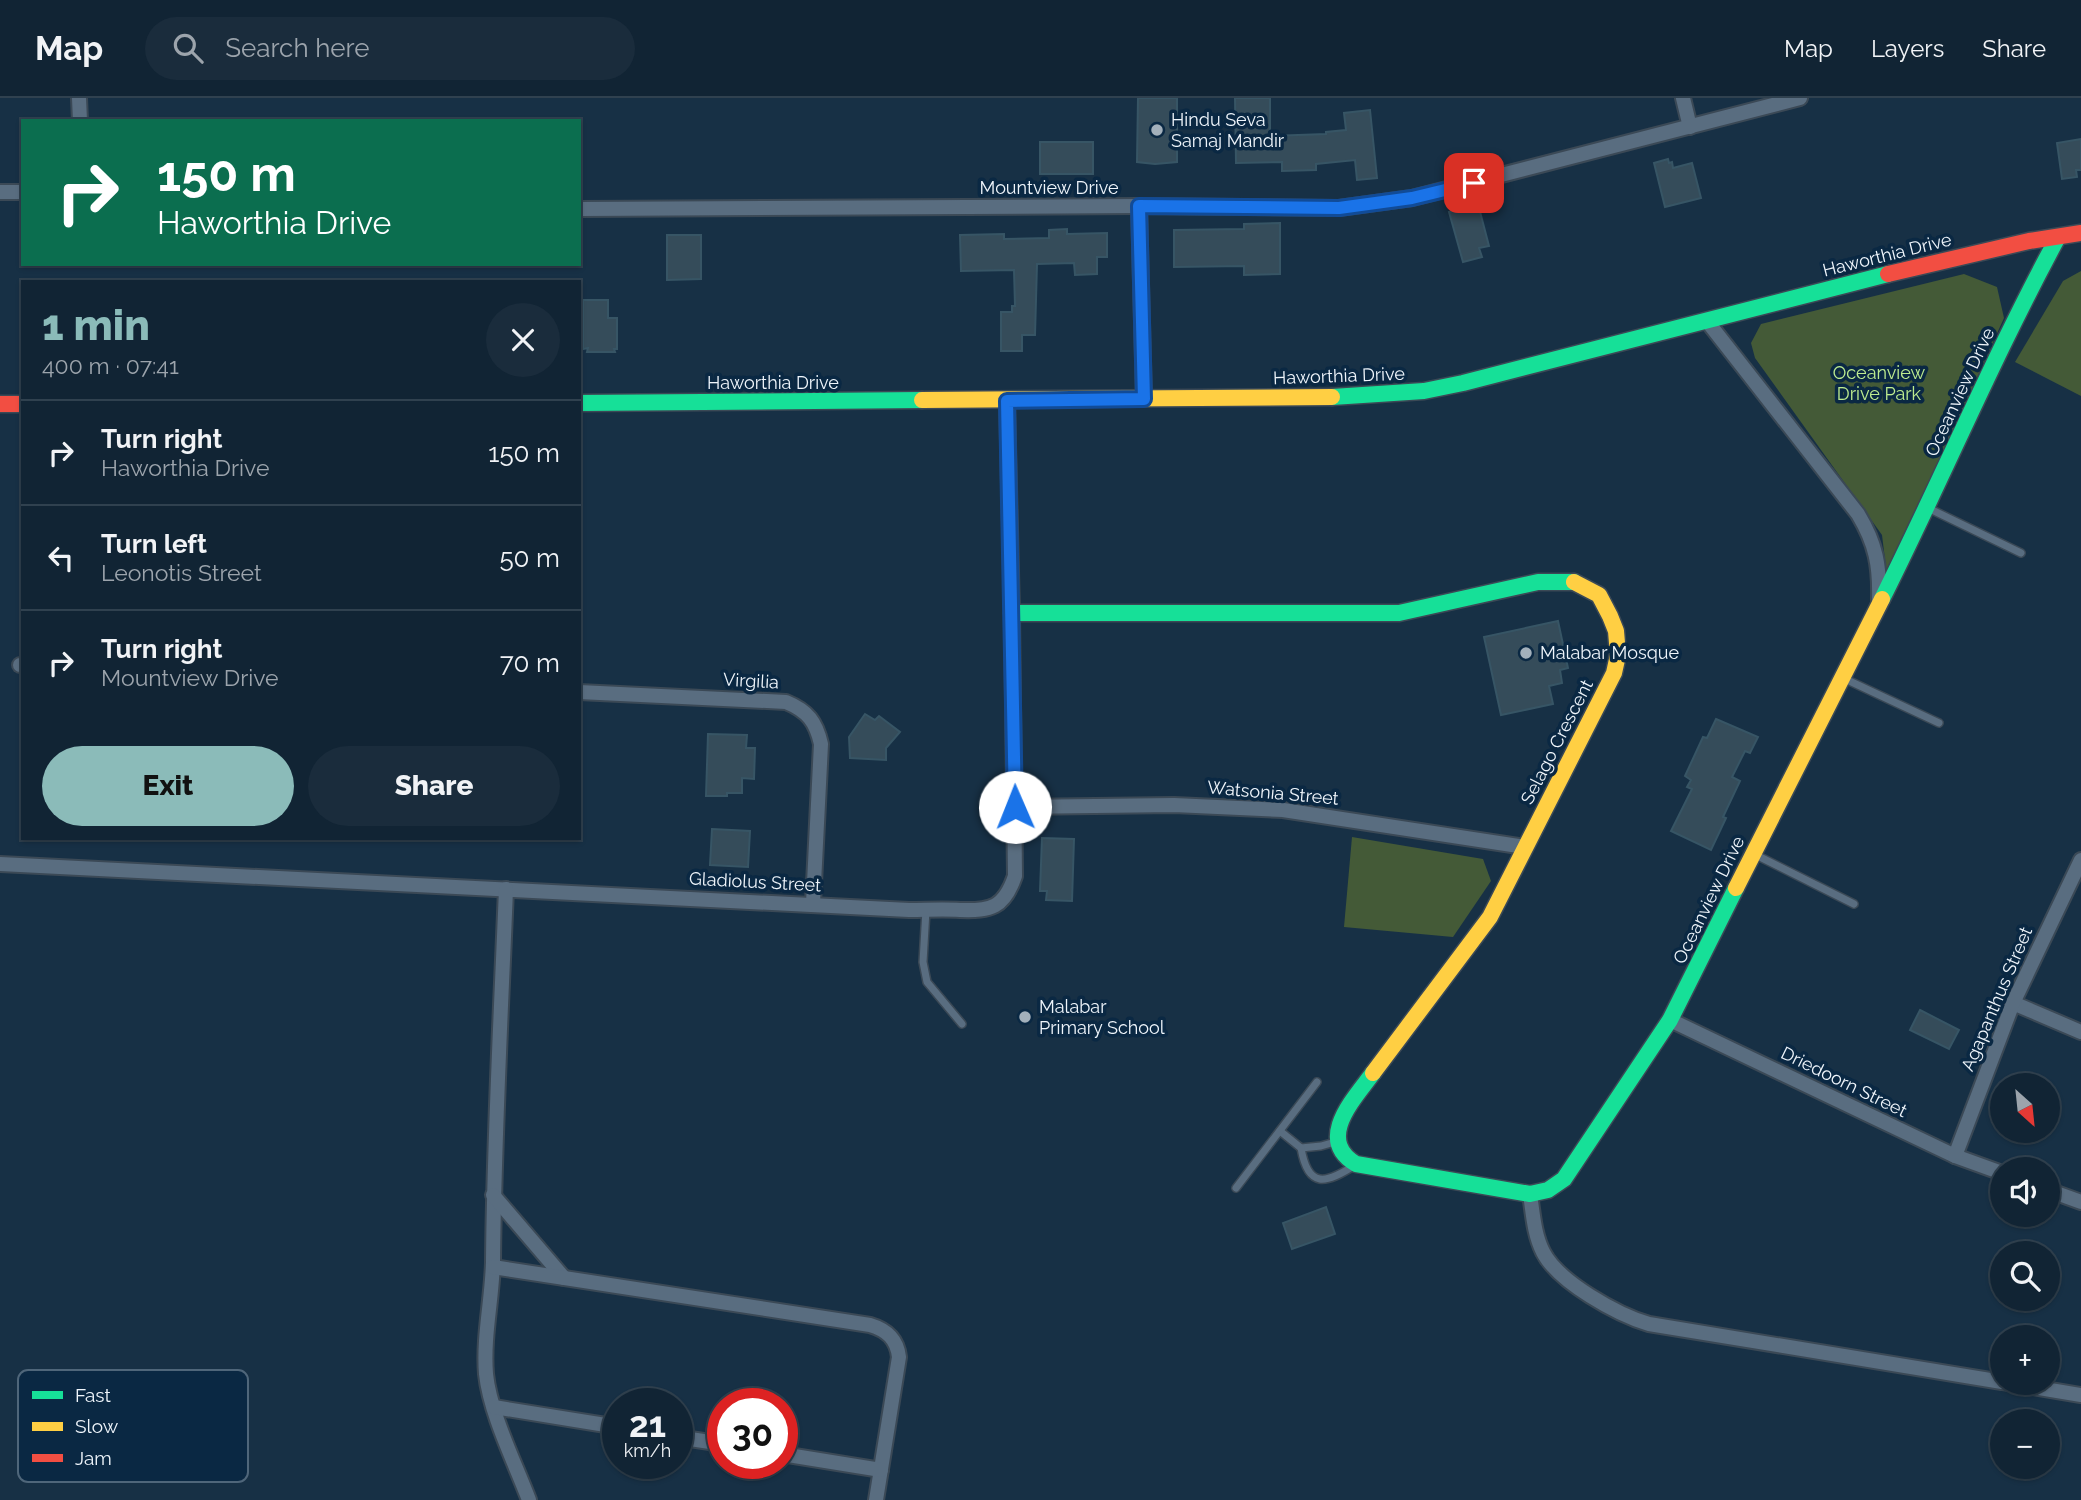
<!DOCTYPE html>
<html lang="en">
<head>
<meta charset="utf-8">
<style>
	body { margin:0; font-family:Raleway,sans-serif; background:#1a2c3c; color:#f1f3f6; height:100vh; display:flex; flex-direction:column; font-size:26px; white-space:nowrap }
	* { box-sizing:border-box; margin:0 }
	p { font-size:23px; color:#9ca4ac }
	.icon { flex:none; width:38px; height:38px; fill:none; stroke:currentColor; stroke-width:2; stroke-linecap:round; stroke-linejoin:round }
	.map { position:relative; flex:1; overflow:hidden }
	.panel { position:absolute; left:21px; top:182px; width:560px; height:560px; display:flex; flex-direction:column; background:#112434; border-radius:0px; box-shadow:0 2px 5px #0004,0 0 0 2px #30414f }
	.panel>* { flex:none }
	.hud { position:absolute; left:21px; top:21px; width:560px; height:147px; border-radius:0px; box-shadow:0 2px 5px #0004,0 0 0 2px #30414f; background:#0b6e4f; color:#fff; overflow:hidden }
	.needle { width:46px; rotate:153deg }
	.fabs { position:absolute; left:1990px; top:975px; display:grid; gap:14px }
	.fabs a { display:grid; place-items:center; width:70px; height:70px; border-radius:50%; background:#112434; box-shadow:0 2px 5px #0004,0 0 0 2px #30414f; font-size:35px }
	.speed { position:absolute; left:602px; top:1290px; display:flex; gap:14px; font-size:35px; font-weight:700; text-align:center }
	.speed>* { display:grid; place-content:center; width:91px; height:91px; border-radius:50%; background:#112434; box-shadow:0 2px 5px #0004,0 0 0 2px #30414f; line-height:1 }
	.speed small { font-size:18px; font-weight:400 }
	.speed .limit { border:10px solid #d22; background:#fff; color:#111 }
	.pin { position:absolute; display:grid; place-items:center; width:60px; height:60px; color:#fff; margin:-30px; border-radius:14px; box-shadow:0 4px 10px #0006 }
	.me { position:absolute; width:77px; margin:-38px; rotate:359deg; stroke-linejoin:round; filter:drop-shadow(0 0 5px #0008) }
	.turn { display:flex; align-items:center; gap:24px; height:147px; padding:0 21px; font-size:32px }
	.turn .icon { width:91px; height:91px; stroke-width:2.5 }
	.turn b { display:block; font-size:49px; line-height:60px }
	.round { display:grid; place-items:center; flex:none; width:74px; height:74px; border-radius:37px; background:#1a2c3c }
	.overview { display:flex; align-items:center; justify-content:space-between; height:119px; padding:0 21px }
	h1 { font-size:42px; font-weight:800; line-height:52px; color:#8bbbb9 }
	.primary-button { display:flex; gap:14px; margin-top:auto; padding:14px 21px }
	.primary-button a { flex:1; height:80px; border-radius:42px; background:#8bbbb9; color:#111; font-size:28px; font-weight:800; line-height:80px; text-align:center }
	.primary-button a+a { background:#1a2c3c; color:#f1f3f6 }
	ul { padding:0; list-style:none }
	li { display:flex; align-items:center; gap:21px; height:105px; padding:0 21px; border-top:2px solid #30414f }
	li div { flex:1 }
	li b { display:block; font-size:26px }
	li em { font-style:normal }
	header { display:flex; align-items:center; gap:42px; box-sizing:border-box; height:98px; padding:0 35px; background:#112434; border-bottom:2px solid #30414f }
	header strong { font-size:33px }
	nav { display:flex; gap:38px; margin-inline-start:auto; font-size:24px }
	.search { width:490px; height:63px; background:#1a2c3c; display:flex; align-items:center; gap:18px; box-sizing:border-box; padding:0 24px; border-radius:38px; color:#9ca4ac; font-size:26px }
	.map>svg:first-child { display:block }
	.green { fill:#445a37 }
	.building { fill:#354c5a; stroke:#375565; stroke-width:2 }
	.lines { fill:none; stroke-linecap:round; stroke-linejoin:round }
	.lane-casing { stroke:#3b4956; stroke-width:10 }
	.street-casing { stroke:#3b4956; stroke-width:18 }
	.fast-casing { stroke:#3b4956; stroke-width:19 }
	.slow-casing { stroke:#3b4956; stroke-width:19 }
	.jam-casing { stroke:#3b4956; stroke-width:19 }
	.lane { stroke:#596d80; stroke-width:7 }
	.street { stroke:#596d80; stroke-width:14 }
	.fast { stroke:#16e098; stroke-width:16 }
	.slow { stroke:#ffcf43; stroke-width:16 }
	.jam { stroke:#f24e42; stroke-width:16 }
	.route-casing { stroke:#114b97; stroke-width:18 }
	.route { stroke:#1a73e8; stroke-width:12 }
	.poi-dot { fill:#a3b0bb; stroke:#0a2843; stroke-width:2.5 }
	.labels { text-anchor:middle; stroke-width:7; stroke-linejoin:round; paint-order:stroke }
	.poi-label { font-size:18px; fill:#eff5fb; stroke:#0a2843; text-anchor:start }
	.street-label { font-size:18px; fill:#eff5fb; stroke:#0a2843 }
	.park-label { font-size:18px; fill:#beec8f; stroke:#0a2843 }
	.key { fill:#0a2843; stroke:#4f667a; stroke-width:2 }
	.key-label { font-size:19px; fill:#eff5fb }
</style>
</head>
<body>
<header>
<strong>Map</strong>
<div class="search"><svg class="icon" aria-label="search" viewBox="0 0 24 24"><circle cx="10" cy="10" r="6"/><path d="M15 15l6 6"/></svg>Search here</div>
<nav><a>Map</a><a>Layers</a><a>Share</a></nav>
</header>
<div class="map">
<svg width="2081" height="1402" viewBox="0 0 2081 1402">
	<rect width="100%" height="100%" fill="#173045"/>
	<!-- green -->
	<g class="green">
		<polygon points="2081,173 2081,298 2015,264 2063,183"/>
		<polygon points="1964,176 1997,189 2004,220 1887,478 1882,437 1755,260 1751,245 1761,226"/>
		<polygon points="1352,739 1483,761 1491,783 1453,839 1344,829"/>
	</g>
	<!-- building -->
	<g class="building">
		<polygon points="1138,0 1177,0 1177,64 1155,66 1137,64"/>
		<polygon points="1235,0 1270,0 1270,38 1326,36 1326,34 1346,32 1344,15 1370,12 1377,80 1357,82 1355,62 1316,66 1316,72 1282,73 1282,64 1236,65"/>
		<polygon points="2081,41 2081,72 2076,72 2077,79 2062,81 2057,45"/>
		<rect x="1040" y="44" width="53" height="32"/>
		<polygon points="1668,61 1669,65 1672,64 1673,70 1692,65 1701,100 1665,109 1654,65"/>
		<polygon points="1478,106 1489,148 1479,150 1482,159 1463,164 1449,114"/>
		<polygon points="1280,125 1280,176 1244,177 1244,168 1174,169 1174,132 1244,131 1244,126"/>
		<polygon points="1067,131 1067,136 1107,135 1107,159 1097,159 1097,176 1075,177 1074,165 1037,166 1035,237 1022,237 1022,253 1001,253 1001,214 1012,214 1012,208 1015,208 1014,172 961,173 960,137 1004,136 1004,141 1049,140 1049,132"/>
		<polygon points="667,137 701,137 701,181 667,182"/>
		<polygon points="583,202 608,202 608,220 617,220 617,251 614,251 615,254 587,254 588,250 583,251"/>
		<polygon points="1558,523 1568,570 1560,572 1562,585 1549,588 1553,606 1501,617 1484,539"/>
		<polygon points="865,616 875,622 879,618 900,634 886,650 886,662 850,660 849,639"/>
		<polygon points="1716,621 1758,639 1750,655 1745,653 1732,679 1740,683 1723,719 1726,720 1711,752 1671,733 1692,691 1687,689 1691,682 1685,678 1703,639 1707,640"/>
		<polygon points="708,636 747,637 746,650 755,650 754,681 742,680 742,695 727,695 727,698 706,698"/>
		<polygon points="712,731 750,733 748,769 710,767"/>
		<polygon points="1042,740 1074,741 1072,803 1046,802 1047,793 1040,793"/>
		<polygon points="1920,912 1959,932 1949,951 1910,932"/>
		<polygon points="1326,1109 1335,1136 1292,1151 1283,1125"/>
	</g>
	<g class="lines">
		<!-- lane casing -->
		<g class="lane-casing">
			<g id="lane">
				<polyline points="1928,410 2021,455"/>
				<polyline points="1843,580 1939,625"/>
				<polyline points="1754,756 1854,806"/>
				<polyline points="926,812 923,864 927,884 962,926"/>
				<polyline points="1280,1033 1301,1050 1321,1048 1335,1044"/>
				<path d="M 1301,1050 C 1308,1091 1326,1086 1355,1067"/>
				<polyline points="1236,1090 1317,984"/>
			</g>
		</g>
		<!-- street casing -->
		<g class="street-casing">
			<g id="street">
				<polyline points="79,0 80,23"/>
				<polyline points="1683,0 1690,29"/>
				<polyline points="0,94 23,94"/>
				<polyline points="1139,108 1144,301"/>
				<polyline points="579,111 1139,108 1339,110 1412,100 1800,0"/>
				<path d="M 1707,223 L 1858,416 C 1876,446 1880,468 1879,502"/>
				<polyline points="20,567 23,567"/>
				<path d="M 579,594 L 786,604 C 808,613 816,624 821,646 L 813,805"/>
				<polyline points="1015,709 1174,707 1283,712 1525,749"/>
				<path d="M 0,766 L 909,812 C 926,812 943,811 960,812 C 991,813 1004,810 1015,778 L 1012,515 L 1007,303"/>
				<path d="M 506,791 C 501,916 494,1040 493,1164 C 492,1202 483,1239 486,1276 C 490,1315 515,1365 529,1402"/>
				<polyline points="2013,905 2081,934"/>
				<polyline points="1670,922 1955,1058 2002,1075"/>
				<polyline points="1955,1058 2013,905 2081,762"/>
				<polyline points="2048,1092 2081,1104"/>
				<path d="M 1530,1096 C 1533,1116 1534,1136 1543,1154 C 1558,1184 1618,1217 1649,1226 L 2002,1284"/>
				<polyline points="493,1097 564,1180"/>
				<path d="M 493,1169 L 870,1227 C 887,1232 897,1241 899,1259 L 876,1402"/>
				<polyline points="2003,1284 2081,1297"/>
				<polyline points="494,1309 618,1329"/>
				<polyline points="677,1339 723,1346"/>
				<polyline points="782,1356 881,1372"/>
			</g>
		</g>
		<!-- fast casing -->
		<g class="fast-casing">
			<g id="fast">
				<polyline points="1332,299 1424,293 1463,285 1888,176"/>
				<polyline points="579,305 922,302"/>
				<path d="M 1882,501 C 1942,381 1994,257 2058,139"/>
				<polyline points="1012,515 1399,515 1538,484 1574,484"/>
				<path d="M 1373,975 C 1354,1001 1315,1041 1356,1066 L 1530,1096 L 1548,1092 L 1564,1081 L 1670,922 L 1736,790"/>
			</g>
		</g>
		<!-- slow casing -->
		<g class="slow-casing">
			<g id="slow">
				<polyline points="922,302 1332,299"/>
				<polyline points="1736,790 1882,501"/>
				<polyline points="1373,975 1490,819 1614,575 1618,557 1616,533 1610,518 1599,497 1574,484"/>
			</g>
		</g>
		<!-- jam casing -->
		<g class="jam-casing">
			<g id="jam">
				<polyline points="1888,176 2029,143 2081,135"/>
				<polyline points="0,306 23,306"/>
			</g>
		</g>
		<!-- lane -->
		<use href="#lane" class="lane"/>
		<!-- street -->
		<use href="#street" class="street"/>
		<!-- fast -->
		<use href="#fast" class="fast"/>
		<!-- slow -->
		<use href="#slow" class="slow"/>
		<!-- jam -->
		<use href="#jam" class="jam"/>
	</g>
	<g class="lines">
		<!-- route casing -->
		<g class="route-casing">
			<polyline id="route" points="1015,709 1007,303 1144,301 1139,108 1339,110 1412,100 1474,85"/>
		</g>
		<!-- route -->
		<use href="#route" class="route"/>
	</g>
	<!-- markers -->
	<g class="poi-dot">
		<circle cx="1157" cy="32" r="7"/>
		<circle cx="1526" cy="555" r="7"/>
		<circle cx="1025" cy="919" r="7"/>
	</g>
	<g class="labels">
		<!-- poi labels -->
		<g class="poi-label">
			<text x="1171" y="28">Hindu Seva<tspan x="1171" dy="21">Samaj Mandir</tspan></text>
			<text x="1540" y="561">Malabar Mosque</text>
			<text x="1039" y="915">Malabar<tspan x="1039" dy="21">Primary School</tspan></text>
		</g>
		<!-- street labels -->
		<g class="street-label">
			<text x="1049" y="96">Mountview Drive</text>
			<text transform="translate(1887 157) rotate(-14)" y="6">Haworthia Drive</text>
			<text transform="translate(1339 278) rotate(-2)" y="6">Haworthia Drive</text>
			<text x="773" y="291">Haworthia Drive</text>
			<text transform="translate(1960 294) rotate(-65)" y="6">Oceanview Drive</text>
			<text transform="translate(751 583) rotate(3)" y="6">Virgilia</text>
			<text transform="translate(1557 644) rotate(-63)" y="6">Selago Crescent</text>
			<text transform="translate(1273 695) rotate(5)" y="6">Watsonia Street</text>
			<text transform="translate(755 784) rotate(3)" y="6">Gladiolus Street</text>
			<text transform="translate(1709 802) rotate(-64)" y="6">Oceanview Drive</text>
			<text transform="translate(1997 901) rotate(-67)" y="6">Agapanthus Street</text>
			<text transform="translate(1844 984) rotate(26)" y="6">Driedoorn Street</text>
		</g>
		<!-- park labels -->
		<g class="park-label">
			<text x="1879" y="281">Oceanview<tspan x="1879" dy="21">Drive Park</tspan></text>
		</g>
	</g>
	<!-- legend -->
	<rect x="18" y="1272" width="230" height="112" rx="10" class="key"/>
	<rect x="32" y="1293" width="31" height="8" fill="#16e098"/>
	<rect x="32" y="1324" width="31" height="9" fill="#ffcf43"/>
	<rect x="32" y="1356" width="31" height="8" fill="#f24e42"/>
	<g class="key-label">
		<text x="75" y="1304">Fast</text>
		<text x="75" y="1335">Slow</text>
		<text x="75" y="1367">Jam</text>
	</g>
</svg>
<div class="fabs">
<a><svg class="needle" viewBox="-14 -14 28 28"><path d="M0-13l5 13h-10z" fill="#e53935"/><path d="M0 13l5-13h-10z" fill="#9ca4ac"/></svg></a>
<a><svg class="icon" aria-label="sound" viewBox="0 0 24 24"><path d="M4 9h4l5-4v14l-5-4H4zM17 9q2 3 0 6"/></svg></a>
<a><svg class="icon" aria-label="search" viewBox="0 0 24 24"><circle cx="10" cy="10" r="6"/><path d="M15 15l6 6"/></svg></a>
<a>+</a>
<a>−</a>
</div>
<div class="speed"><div>21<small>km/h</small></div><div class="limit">30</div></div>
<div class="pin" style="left:1474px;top:85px;background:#d93025"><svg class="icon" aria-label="arrive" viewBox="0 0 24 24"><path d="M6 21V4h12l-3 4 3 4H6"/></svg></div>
<svg class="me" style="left:1015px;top:709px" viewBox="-20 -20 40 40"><circle r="19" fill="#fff"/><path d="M0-13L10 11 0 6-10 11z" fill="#1a73e8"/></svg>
<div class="hud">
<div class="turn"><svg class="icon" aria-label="right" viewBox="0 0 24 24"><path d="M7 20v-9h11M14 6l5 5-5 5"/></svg><div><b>150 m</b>Haworthia Drive</div></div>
</div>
<section class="panel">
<div class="overview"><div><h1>1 min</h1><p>400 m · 07:41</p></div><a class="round"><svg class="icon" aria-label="close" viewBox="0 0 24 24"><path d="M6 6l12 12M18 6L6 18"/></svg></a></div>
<ul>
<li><svg class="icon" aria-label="right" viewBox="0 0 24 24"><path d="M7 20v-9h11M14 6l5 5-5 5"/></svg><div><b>Turn right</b><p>Haworthia Drive</p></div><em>150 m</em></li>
<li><svg class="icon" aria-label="left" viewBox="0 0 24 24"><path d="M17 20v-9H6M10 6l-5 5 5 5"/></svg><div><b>Turn left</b><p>Leonotis Street</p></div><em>50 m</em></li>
<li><svg class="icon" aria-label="right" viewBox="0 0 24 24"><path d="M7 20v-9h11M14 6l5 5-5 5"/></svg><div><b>Turn right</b><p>Mountview Drive</p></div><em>70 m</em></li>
</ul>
<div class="primary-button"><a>Exit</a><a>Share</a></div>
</section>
</div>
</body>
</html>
